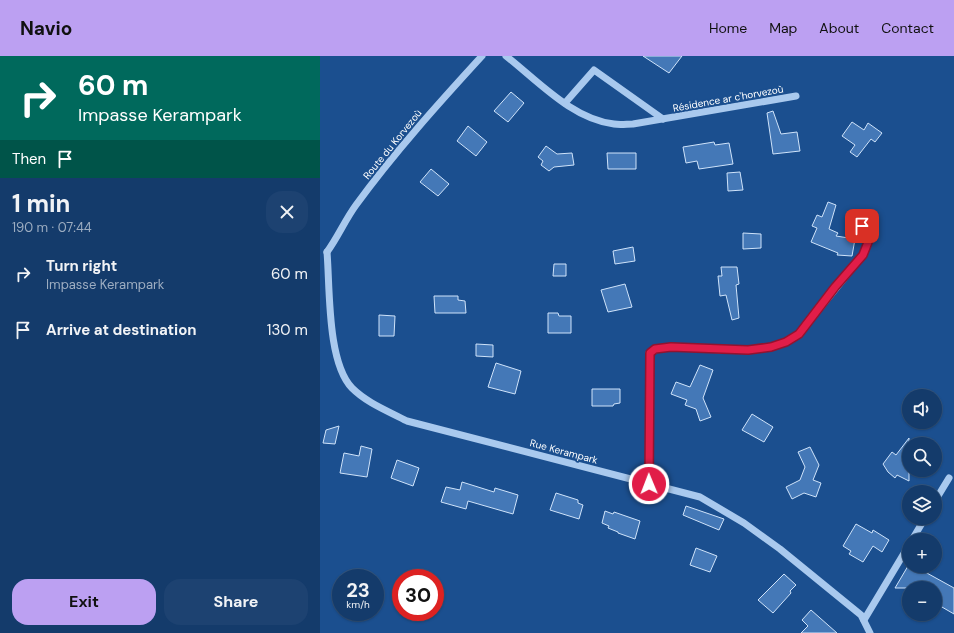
<!DOCTYPE html>
<html lang="en">
<head>
<meta charset="utf-8">
<style>
	body { margin:0; font-family:"DM Sans",sans-serif; background:#1d4271; color:#f1f3f6; height:100vh; display:flex; flex-direction:column; font-size:15px; white-space:nowrap }
	* { box-sizing:border-box; margin:0 }
	p { font-size:13px; color:#9dadc1 }
	.icon { flex:none; width:22px; height:22px; fill:none; stroke:currentColor; stroke-width:2; stroke-linecap:round; stroke-linejoin:round }
	.map { position:relative; flex:1; overflow:hidden }
	.sheet { display:flex; flex-direction:column; background:#143b6b; width:320px }
	.sheet>* { flex:none }
	.banner { background:#00695c; color:#fff; overflow:hidden }
	.buttons { position:absolute; left:582px; top:333px; display:grid; gap:8px }
	.buttons a { display:grid; place-items:center; width:40px; height:40px; border-radius:50%; background:#143b6b; box-shadow:0 1px 3px #0004,0 0 0 1px #33557e; font-size:20px }
	.speed { position:absolute; left:12px; top:513px; display:flex; gap:8px; font-size:20px; font-weight:700; text-align:center }
	.speed>* { display:grid; place-content:center; width:52px; height:52px; border-radius:50%; background:#143b6b; box-shadow:0 1px 3px #0004,0 0 0 1px #33557e; line-height:1 }
	.speed small { font-size:10px; font-weight:400 }
	.speed .limit { border:6px solid #d22; background:#fff; color:#111 }
	.pin { position:absolute; display:grid; place-items:center; width:34px; height:34px; color:#fff; margin:-17px; border-radius:8px; box-shadow:0 2px 6px #0006 }
	.me { position:absolute; width:44px; margin:-22px; rotate:359deg; stroke-linejoin:round; filter:drop-shadow(0 0 3px #0008) }
	.turn { display:flex; align-items:center; gap:14px; height:84px; padding:0 12px; font-size:18px }
	.turn .icon { width:52px; height:52px; stroke-width:2.5 }
	.turn b { display:block; font-size:28px; line-height:34px }
	.then { display:flex; align-items:center; height:38px; padding:0 12px; background:#0003; gap:8px; font-size:15px }
	.round { display:grid; place-items:center; flex:none; width:42px; height:42px; border-radius:16px; background:#1d4271 }
	.overview { display:flex; align-items:center; justify-content:space-between; height:68px; padding:0 12px }
	h1 { font-size:24px; font-weight:700; line-height:30px }
	.action { display:flex; gap:8px; margin-top:auto; padding:8px 12px }
	.action a { flex:1; height:46px; border-radius:16px; background:#bca0f2; color:#111; font-size:16px; font-weight:700; line-height:46px; text-align:center }
	.action a+a { background:#1d4271; color:#f1f3f6 }
	ul { padding:0; list-style:none }
	li { display:flex; align-items:center; gap:12px; height:56px; padding:0 12px }
	li div { flex:1 }
	li b { display:block; font-size:15px }
	li em { font-style:normal }
	header { display:flex; align-items:center; gap:24px; box-sizing:border-box; height:56px; padding:0 20px; background:#bca0f2; color:#111 }
	header strong { font-size:19px }
	nav { display:flex; gap:22px; margin-inline-start:auto; font-size:14px }
	main { display:flex; flex:1; min-height:0 }
	.map>svg:first-child { display:block }
	.building { fill:#4478b7; stroke:#cfe3fa }
	.lines { fill:none; stroke-linecap:round; stroke-linejoin:round }
	.minor { stroke:#a9c9ee; stroke-width:7 }
	.route-casing { stroke:#92132f; stroke-width:10 }
	.route { stroke:#e11d48; stroke-width:7 }
	.labels { text-anchor:middle; stroke-width:3.5; stroke-linejoin:round; paint-order:stroke }
	.street-label { font-size:10px; fill:#fff; stroke:#1b4f8f }
</style>
</head>
<body>
<header>
<strong>Navio</strong>
<nav><a>Home</a><a>Map</a><a>About</a><a>Contact</a></nav>
</header>
<main>
<section class="sheet">
<div class="banner">
<div class="turn"><svg class="icon" aria-label="right" viewBox="0 0 24 24"><path d="M7 20v-9h11M14 6l5 5-5 5"/></svg><div><b>60 m</b>Impasse Kerampark</div></div>
<div class="then">Then<svg class="icon" aria-label="arrive" viewBox="0 0 24 24"><path d="M6 21V4h12l-3 4 3 4H6"/></svg></div>
</div>
<div class="overview"><div><h1>1 min</h1><p>190 m · 07:44</p></div><a class="round"><svg class="icon" aria-label="close" viewBox="0 0 24 24"><path d="M6 6l12 12M18 6L6 18"/></svg></a></div>
<ul>
<li><svg class="icon" aria-label="right" viewBox="0 0 24 24"><path d="M7 20v-9h11M14 6l5 5-5 5"/></svg><div><b>Turn right</b><p>Impasse Kerampark</p></div><em>60 m</em></li>
<li><svg class="icon" aria-label="arrive" viewBox="0 0 24 24"><path d="M6 21V4h12l-3 4 3 4H6"/></svg><div><b>Arrive at destination</b></div><em>130 m</em></li>
</ul>
<div class="action"><a>Exit</a><a>Share</a></div>
</section>
<div class="map">
<svg width="634" height="577" viewBox="0 0 634 577">
	<rect width="100%" height="100%" fill="#1b4f8f"/>
	<!-- building -->
	<g class="building">
		<polygon points="323,0 362,0 349,17"/>
		<polygon points="191,36 204,47 188,66 174,55"/>
		<polygon points="453,55 461,78 477,76 480,95 453,98 447,57"/>
		<polygon points="532,66 544,74 548,67 562,77 555,86 551,83 537,101 530,96 535,89 522,80"/>
		<polygon points="148,70 167,86 156,100 137,85"/>
		<polygon points="394,86 395,89 409,87 413,108 379,113 377,105 366,107 363,91"/>
		<polygon points="226,90 237,98 252,97 254,109 234,111 229,115 221,109 223,105 218,101"/>
		<polygon points="287,97 316,97 316,113 288,113"/>
		<polygon points="111,113 129,128 118,140 100,126"/>
		<polygon points="420,116 423,134 408,135 407,117"/>
		<polygon points="508,146 516,149 509,173 518,177 516,180 535,183 532,200 517,199 518,197 491,186 497,172 492,170 497,159 502,161"/>
		<polygon points="423,177 441,178 441,192 423,193"/>
		<polygon points="313,191 315,205 295,208 293,195"/>
		<polygon points="234,208 246,208 246,220 233,220"/>
		<polygon points="401,211 417,211 419,228 416,229 419,262 412,264 406,239 400,240 398,220 402,220"/>
		<polygon points="305,228 312,251 288,256 281,234"/>
		<polygon points="114,240 138,240 138,244 145,245 146,257 115,257"/>
		<polygon points="228,257 238,257 239,260 251,260 251,277 228,277"/>
		<polygon points="59,259 75,260 74,280 59,280"/>
		<polygon points="156,288 173,289 173,301 156,300"/>
		<polygon points="176,307 201,315 195,338 168,331"/>
		<polygon points="380,309 393,314 383,342 391,361 380,365 376,353 365,349 367,344 351,338 356,326 370,331"/>
		<polygon points="272,333 300,333 300,347 294,348 293,350 272,350"/>
		<polygon points="432,358 453,371 444,386 422,374"/>
		<polygon points="19,370 15,388 3,387 6,374"/>
		<polygon points="589,382 589,425 577,419 575,422 568,416 563,408 572,396 576,399"/>
		<polygon points="41,390 52,393 47,421 20,417 24,397 39,400"/>
		<polygon points="490,391 499,409 493,424 501,427 496,441 484,437 472,443 466,431 480,424 485,411 478,396"/>
		<polygon points="77,404 99,412 93,430 71,422"/>
		<polygon points="142,426 174,436 175,432 198,439 193,458 148,445 146,453 121,446 126,431 140,434"/>
		<polygon points="236,437 258,444 258,447 263,449 259,463 230,454"/>
		<polygon points="366,450 404,463 399,474 363,459"/>
		<polygon points="285,455 293,458 294,456 320,465 315,483 298,477 298,476 288,472 289,470 282,467"/>
		<polygon points="536,468 552,477 553,474 569,484 562,496 553,490 543,506 529,498 531,495 523,490"/>
		<polygon points="376,492 397,500 390,516 370,509"/>
		<polygon points="588,510 608,510 605,516 634,532 634,558 615,547 615,532 575,532"/>
		<polygon points="464,518 476,529 470,535 471,537 453,557 438,544"/>
		<polygon points="491,554 517,577 481,577 488,570 482,564"/>
	</g>
	<g class="lines">
		<!-- minor -->
		<g class="minor">
			<path d="M 186,0 C 218,25 252,63 294,68 C 300,69 307,68 313,68 L 476,40"/>
			<polyline points="245,47 274,14 343,63"/>
			<path d="M 7,196 C 10,232 7,306 32,332 C 47,347 68,355 87,365 L 380,441 L 424,467 L 460,493 L 541,559 L 550,577"/>
			<path d="M 7,196 C 18,181 25,164 36,149 C 74,97 118,48 162,0"/>
			<path d="M 329,428 L 329,297 C 340,290 353,292 365,292 C 403,293 446,301 479,278 L 543,199 L 550,181 L 542,170"/>
			<polyline points="615,445 629,422"/>
			<polyline points="592,484 605,462"/>
			<polyline points="544,564 589,489"/>
		</g>
	</g>
	<g class="lines">
		<!-- route casing -->
		<g class="route-casing">
			<polyline id="route" points="329,428 330,297 335,293 351,291 428,294 451,291 466,286 479,278 515,231 543,199 550,181 542,170"/>
		</g>
		<!-- route -->
		<use href="#route" class="route"/>
	</g>
	<g class="labels">
		<!-- street labels -->
		<g class="street-label">
			<text transform="translate(408 42) rotate(-10)" y="4">Résidence ar c'horvezoù</text>
			<text transform="translate(72 88) rotate(-51)" y="4">Route du Korvezoù</text>
			<text transform="translate(244 395) rotate(15)" y="4">Rue Kerampark</text>
		</g>
	</g>
</svg>
<div class="buttons">
<a><svg class="icon" aria-label="sound" viewBox="0 0 24 24"><path d="M4 9h4l5-4v14l-5-4H4zM17 9q2 3 0 6"/></svg></a>
<a><svg class="icon" aria-label="search" viewBox="0 0 24 24"><circle cx="10" cy="10" r="6"/><path d="M15 15l6 6"/></svg></a>
<a><svg class="icon" aria-label="layers" viewBox="0 0 24 24"><path d="M12 4l9 5-9 5-9-5zM3 14l9 5 9-5"/></svg></a>
<a>+</a>
<a>−</a>
</div>
<div class="speed"><div>23<small>km/h</small></div><div class="limit">30</div></div>
<div class="pin" style="left:542px;top:170px;background:#d93025"><svg class="icon" aria-label="arrive" viewBox="0 0 24 24"><path d="M6 21V4h12l-3 4 3 4H6"/></svg></div>
<svg class="me" style="left:329px;top:428px" viewBox="-20 -20 40 40"><circle r="17" fill="#e11d48" stroke="#fff" stroke-width="3"/><path d="M0-11L8 9 0 5-8 9z" fill="#fff"/></svg>
</div>
</main>
</body>
</html>
